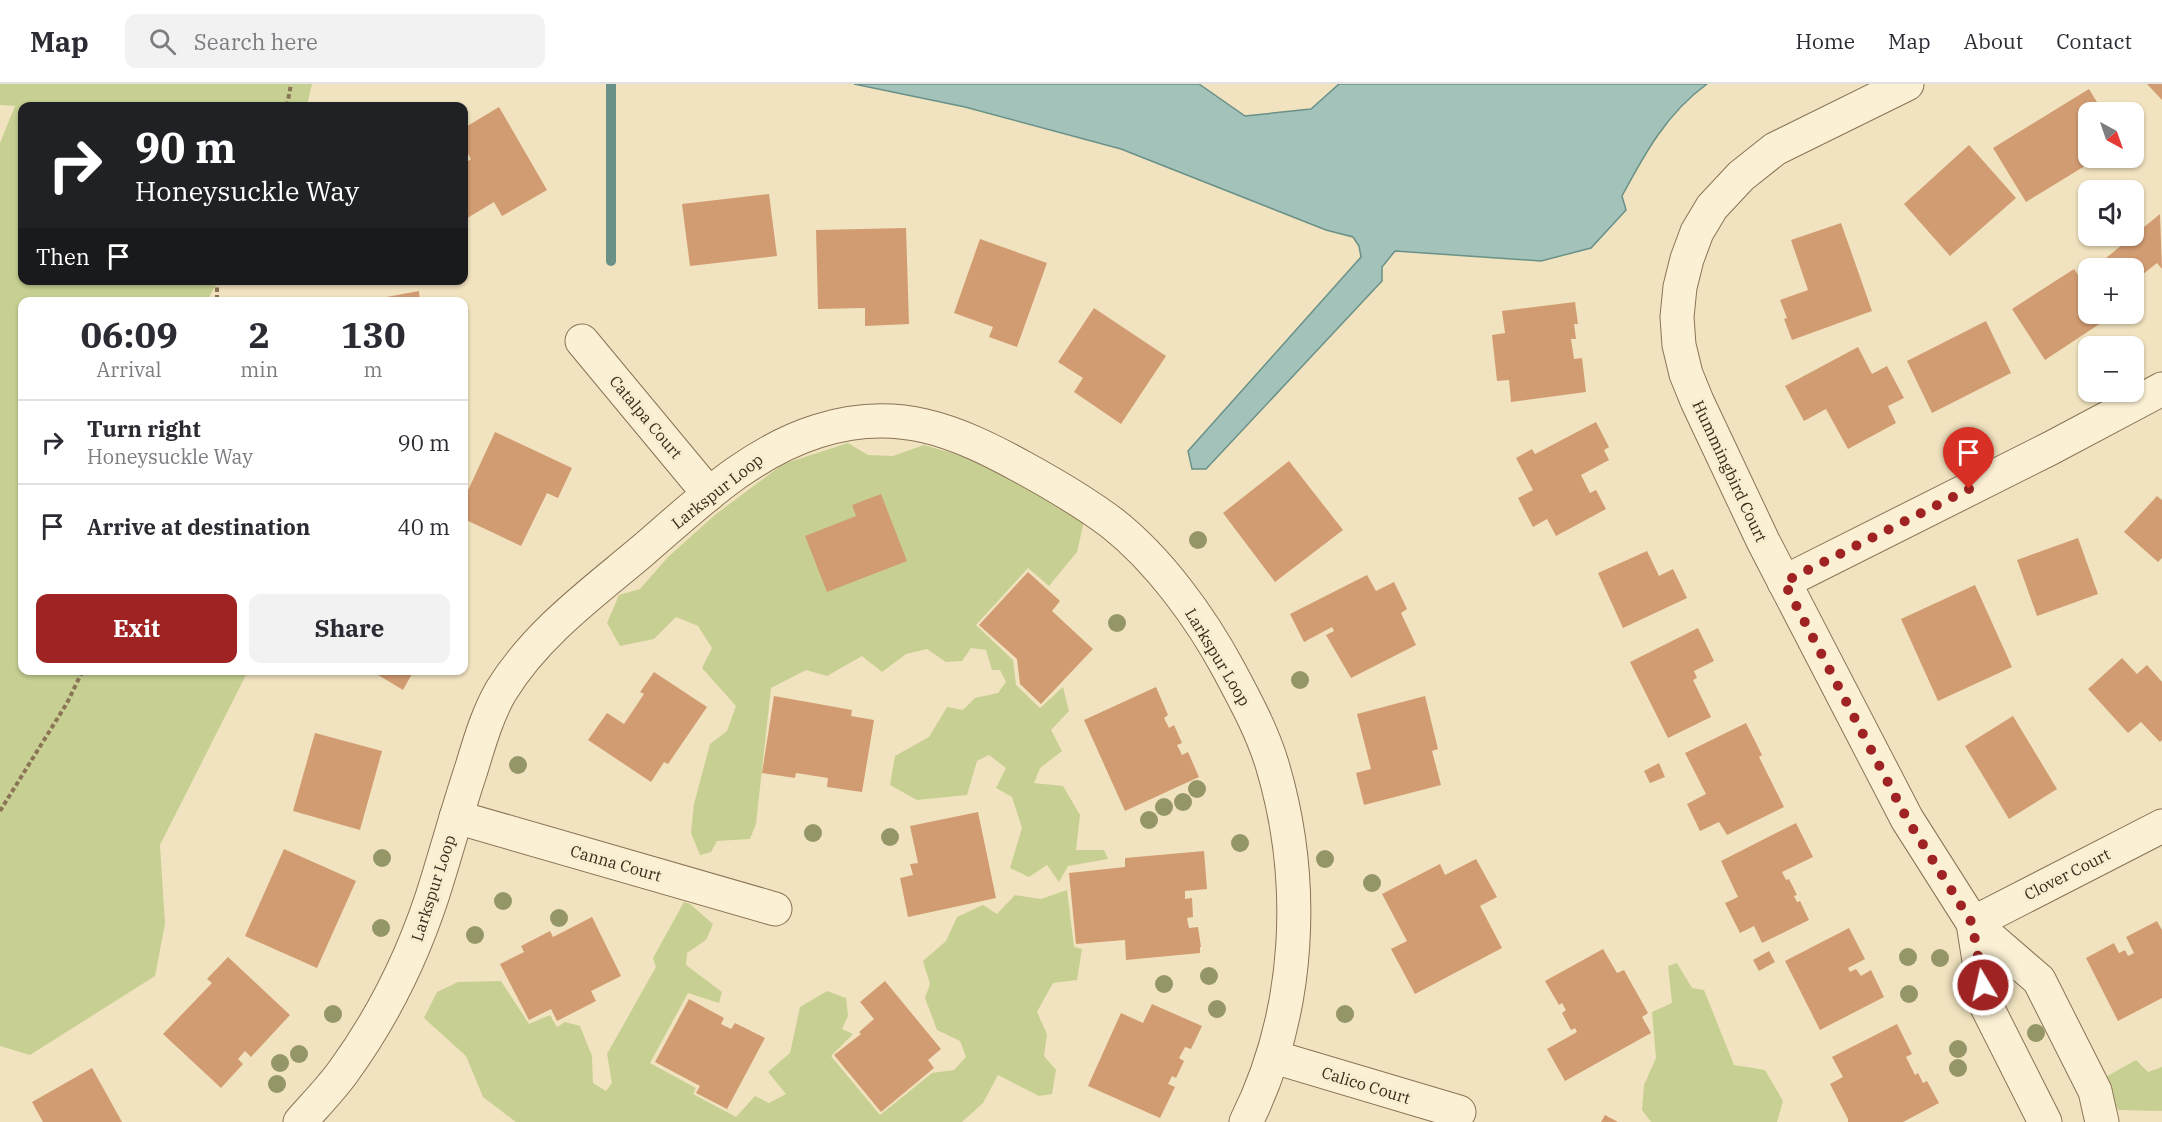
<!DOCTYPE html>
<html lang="en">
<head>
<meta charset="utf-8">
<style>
	body { margin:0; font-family:"IBM Plex Serif",serif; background:#f2f2f3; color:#2b2b33; height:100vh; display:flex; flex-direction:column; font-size:22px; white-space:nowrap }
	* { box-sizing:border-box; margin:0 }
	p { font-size:20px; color:#7c7c81 }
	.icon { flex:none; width:33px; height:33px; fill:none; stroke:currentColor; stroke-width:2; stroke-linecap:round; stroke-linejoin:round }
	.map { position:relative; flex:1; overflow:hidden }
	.panel { position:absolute; left:18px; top:213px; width:450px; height:378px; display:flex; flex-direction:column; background:#fff; border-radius:12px; box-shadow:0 2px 4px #0004 }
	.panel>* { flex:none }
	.guide { position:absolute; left:18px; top:18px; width:450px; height:183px; border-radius:12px; box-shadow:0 2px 4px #0004; background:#202124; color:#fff; overflow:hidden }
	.needle { width:39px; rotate:140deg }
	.buttons { position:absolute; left:2078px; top:18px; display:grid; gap:12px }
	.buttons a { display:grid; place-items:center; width:66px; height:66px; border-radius:12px; background:#fff; box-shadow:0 2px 4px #0004; font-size:30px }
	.pin { position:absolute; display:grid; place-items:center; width:51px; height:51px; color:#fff; margin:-62px -26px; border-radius:50% 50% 50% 0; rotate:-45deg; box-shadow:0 0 6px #0007 }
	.pin .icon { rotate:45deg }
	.me { position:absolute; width:66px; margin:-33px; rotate:351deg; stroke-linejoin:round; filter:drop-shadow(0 0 4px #0008) }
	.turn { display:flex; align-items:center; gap:21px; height:126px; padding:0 18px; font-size:27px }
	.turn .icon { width:78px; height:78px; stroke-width:2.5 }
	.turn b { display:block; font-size:42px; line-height:51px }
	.then { display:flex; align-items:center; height:57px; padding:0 18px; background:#0003; gap:12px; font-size:22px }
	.eta { display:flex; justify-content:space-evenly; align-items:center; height:102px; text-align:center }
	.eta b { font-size:36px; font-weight:700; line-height:42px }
	.button { display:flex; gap:12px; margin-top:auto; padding:12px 18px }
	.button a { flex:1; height:69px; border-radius:12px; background:#9e2322; color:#fff; font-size:24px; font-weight:700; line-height:69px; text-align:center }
	.button a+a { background:#f2f2f3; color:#2b2b33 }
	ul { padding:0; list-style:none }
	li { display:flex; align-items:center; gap:18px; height:84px; padding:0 18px; border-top:2px solid #e1e1e2 }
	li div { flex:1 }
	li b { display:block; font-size:22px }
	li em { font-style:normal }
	header { display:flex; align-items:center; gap:36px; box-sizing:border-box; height:84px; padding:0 30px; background:#fff; border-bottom:2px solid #e1e1e2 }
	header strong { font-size:28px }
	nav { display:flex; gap:33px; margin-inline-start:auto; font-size:21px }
	.search { width:420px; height:54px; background:#f2f2f3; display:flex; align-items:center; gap:15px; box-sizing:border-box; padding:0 21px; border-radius:12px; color:#7c7c81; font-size:22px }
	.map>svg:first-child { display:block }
	.green { fill:#c7d092 }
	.water { fill:#a3c2ba; stroke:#699188; stroke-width:1.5 }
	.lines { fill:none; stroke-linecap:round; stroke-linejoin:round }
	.stream { stroke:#699188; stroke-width:10 }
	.building { fill:#d29c72 }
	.minor-casing { stroke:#8b7356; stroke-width:35 }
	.path { stroke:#8b7356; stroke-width:4; stroke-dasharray:4.5 3; stroke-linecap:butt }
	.minor { stroke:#fbf0d3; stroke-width:33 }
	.tree { fill:#959668 }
	.route { stroke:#9e2322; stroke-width:10; stroke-dasharray:0 18 }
	.labels { text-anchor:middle; stroke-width:6; stroke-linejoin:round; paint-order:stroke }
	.street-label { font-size:16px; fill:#392b1c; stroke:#f8edcf }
</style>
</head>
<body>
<header>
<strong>Map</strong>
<div class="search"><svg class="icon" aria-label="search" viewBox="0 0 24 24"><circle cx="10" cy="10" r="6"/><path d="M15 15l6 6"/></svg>Search here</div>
<nav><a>Home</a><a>Map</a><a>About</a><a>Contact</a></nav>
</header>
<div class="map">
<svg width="2162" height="1038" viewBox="0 0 2162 1038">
	<rect width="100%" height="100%" fill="#f1e3bf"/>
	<!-- green -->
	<g class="green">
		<polygon points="0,0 312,0 307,22 22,22 22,196 218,197 207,217 22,218 22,586 248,587 160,761 165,840 155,892 30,971 0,962 0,59 15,22 0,21"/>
		<polygon points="848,359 868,371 893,372 924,361 1017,388 1084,437 1077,468 1049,502 1028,484 976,541 1013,576 1016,601 1040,624 1063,603 1069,627 1051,646 1062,667 1040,684 1034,699 1063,702 1080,731 1076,766 1104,766 1108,775 1068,782 1059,798 1047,781 1029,793 1010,784 1022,744 1012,713 996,704 1006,684 989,671 977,677 967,711 917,716 890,701 895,672 929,653 947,623 963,626 975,614 998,609 1006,598 1000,586 992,586 986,566 971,564 962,577 946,578 927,565 906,570 882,588 862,572 827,592 806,586 771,604 756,740 750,755 717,757 711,768 700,771 691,749 694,720 710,660 727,647 736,622 702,584 712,564 698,542 676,533 654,555 620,562 607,539 619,511 640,505 668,473 716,430 783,380"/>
		<polygon points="1067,806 1074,863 1082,865 1077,896 1053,899 1037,928 1047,950 1044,972 1056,986 1052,1010 1039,1012 998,991 983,1019 962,1038 516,1038 483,1013 466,972 424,934 437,908 458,898 501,897 529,940 550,931 557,943 565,938 580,942 592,972 593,999 606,1007 612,999 607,970 656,883 653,874 684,818 690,820 713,840 706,856 687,869 686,881 722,908 719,919 688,909 650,979 696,1004 693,1010 736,1033 755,1012 769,1019 786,1010 768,988 790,969 800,923 827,907 846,914 848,932 842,945 853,950 831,972 880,1031 932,989 954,986 966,973 960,957 937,946 925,914 930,900 923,877 946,857 957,833 983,821 997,830 1015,811 1041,815"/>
		<polygon points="1677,879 1692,904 1704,906 1734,981 1765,986 1783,1017 1777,1038 1651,1038 1642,1026 1644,1001 1656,974 1652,928 1672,919 1668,882"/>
		<polygon points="2136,976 2148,988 2162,983 2162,1027 2118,1026 2104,994"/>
	</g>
	<!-- water -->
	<path class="water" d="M 854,0 L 1199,0 L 1245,32 L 1311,25 L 1339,0 L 1707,0 C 1667,29 1645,69 1622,112 L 1626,126 L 1591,164 L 1541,177 L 1395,167 L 1382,183 L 1382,197 L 1206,385 L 1192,385 L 1188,367 L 1361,173 L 1359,162 L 1353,153 L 1326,146 L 1121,65 L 965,23 Z"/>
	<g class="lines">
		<!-- stream -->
		<polyline class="stream" points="611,177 611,0"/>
	</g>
	<!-- building -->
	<g class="building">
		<polygon points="2147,0 2162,0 2162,16"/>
		<polygon points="2089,5 2103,28 2088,28 2088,74 2098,74 2026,118 1993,64"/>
		<polygon points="499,23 547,106 502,132 494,118 464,136 464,80 471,75 464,62 464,44"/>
		<polygon points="1969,61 2016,114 1950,172 1904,120"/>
		<polygon points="769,110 777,172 690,182 682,120"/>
		<polygon points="2160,130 2162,185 2157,179 2133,198 2133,184 2114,184 2106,174"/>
		<polygon points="1841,139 1872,227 1792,256 1784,235 1787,234 1780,216 1808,206 1791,156"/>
		<polygon points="906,144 909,240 865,242 865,224 818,225 816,146"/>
		<polygon points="980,155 1047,179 1017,263 989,253 993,243 954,229"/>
		<polygon points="2074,185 2088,206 2088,230 2103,230 2107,235 2045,276 2012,225"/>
		<polygon points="419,207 420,218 371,218 370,216"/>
		<polygon points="1575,218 1578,240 1574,240 1576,255 1571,255 1574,275 1582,274 1586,308 1511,318 1509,296 1497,297 1492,251 1505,249 1502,227"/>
		<polygon points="1094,224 1166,272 1121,340 1074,308 1083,294 1058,278"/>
		<polygon points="1986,237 2011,289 1932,329 1907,277"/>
		<polygon points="1858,263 1872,290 1887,282 1904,314 1888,322 1896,339 1848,365 1826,325 1804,337 1785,302"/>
		<polygon points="1596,338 1609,363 1604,366 1609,376 1581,391 1590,409 1596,406 1606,425 1556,452 1547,435 1533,443 1518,414 1533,406 1516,374 1532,365 1535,370"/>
		<polygon points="495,348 572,384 558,414 547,409 521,462 464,435 464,415"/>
		<polygon points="1289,377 1343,446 1275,498 1223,429"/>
		<polygon points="881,410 907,477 827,508 805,452 856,432 852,421"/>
		<polygon points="2157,412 2162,416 2162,474 2158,478 2124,448"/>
		<polygon points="2078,454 2098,510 2037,532 2017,476"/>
		<polygon points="1647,467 1659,492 1673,485 1687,514 1623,544 1598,489"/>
		<polygon points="1028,488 1060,517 1052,527 1093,565 1041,620 1020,600 1017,575 979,541"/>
		<polygon points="1367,491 1376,507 1394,498 1407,525 1401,529 1416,561 1351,594 1326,551 1334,547 1332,543 1304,558 1290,530"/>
		<polygon points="1975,501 2012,583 1938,617 1901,535"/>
		<polygon points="1698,544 1714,577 1694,587 1697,594 1693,596 1711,633 1668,654 1630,578"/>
		<polygon points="2122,574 2137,590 2147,581 2162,598 2162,656 2160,658 2141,638 2128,649 2088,605"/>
		<polygon points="370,586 414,586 403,606"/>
		<polygon points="654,588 707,623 668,680 664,678 651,698 588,656 607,629 624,640 644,610 640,608"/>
		<polygon points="1156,603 1168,631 1164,634 1169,644 1174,641 1182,659 1177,661 1182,671 1188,668 1199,693 1125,727 1084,636"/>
		<polygon points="774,612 852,626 851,632 874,636 862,708 827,703 828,694 796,689 795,694 762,689"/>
		<polygon points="1425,612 1438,665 1432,667 1441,701 1364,721 1356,689 1371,685 1357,630"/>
		<polygon points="2013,632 2057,705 2009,735 1965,662"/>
		<polygon points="1746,639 1762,671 1759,673 1784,723 1727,751 1719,738 1700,747 1687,720 1706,710 1685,669"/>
		<polygon points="315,649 382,667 360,746 293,727"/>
		<polygon points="1659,679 1665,693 1650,699 1644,687"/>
		<polygon points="978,728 996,814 908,833 900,794 913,791 910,780 918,779 910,742"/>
		<polygon points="1796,739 1813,773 1782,788 1786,796 1789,795 1797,811 1794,812 1797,818 1800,817 1809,836 1762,859 1754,842 1740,849 1725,819 1738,813 1721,777"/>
		<polygon points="284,765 356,797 317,884 245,852"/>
		<polygon points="1204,767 1207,805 1185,807 1185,815 1192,814 1193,833 1187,834 1189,844 1198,843 1201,863 1200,863 1200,869 1126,876 1125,856 1076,860 1069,789 1125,783 1125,774"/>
		<polygon points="1476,775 1497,813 1480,822 1502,864 1415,910 1391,865 1407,857 1382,810 1440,780 1445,791"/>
		<polygon points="592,833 621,892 591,907 596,917 557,937 551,925 529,936 500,880 524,868 521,862 550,847 553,853"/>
		<polygon points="2157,837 2162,846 2162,914 2118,937 2086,874 2114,859 2119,869 2125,866 2128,872 2134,869 2126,853"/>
		<polygon points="1849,844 1865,875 1848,884 1850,888 1856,885 1861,892 1871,886 1884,913 1820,946 1785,877"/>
		<polygon points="1603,865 1617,889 1624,886 1648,929 1642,933 1651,949 1565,997 1547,965 1577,948 1575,944 1571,946 1562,929 1566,926 1562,919 1559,921 1545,897"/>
		<polygon points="1769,867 1775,878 1759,887 1753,876"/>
		<polygon points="228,873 290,931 251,973 245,967 238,975 243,980 221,1004 163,950 212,899 207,895"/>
		<polygon points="885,897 941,965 928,976 934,984 881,1028 834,971 861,950 859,948 874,935 860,918"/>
		<polygon points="689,915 724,934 721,940 731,945 735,939 765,954 727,1025 696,1009 700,1002 655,978"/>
		<polygon points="1152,920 1202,942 1191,965 1185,963 1179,974 1184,977 1176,994 1172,992 1168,1000 1175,1003 1160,1034 1088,1002 1121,929 1143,939"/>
		<polygon points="1897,940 1912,970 1906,973 1915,991 1918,989 1923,999 1927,997 1939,1019 1903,1038 1848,1038 1848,1035 1830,1000 1843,993 1832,973"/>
		<polygon points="92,984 122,1038 43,1038 32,1018"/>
		<polygon points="1605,1031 1618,1038 1601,1038"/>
	</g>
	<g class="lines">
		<!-- minor casing -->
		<g class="minor-casing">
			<g id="minor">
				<polyline points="1907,0 1775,65 1741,92 1712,123 1697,148 1687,175 1680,203 1677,233 1679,261 1686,290 1697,317 1763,457 1907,735 1973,839 2039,896 2095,1007 2102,1038"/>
				<polyline points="582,257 709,410"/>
				<polyline points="1784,498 2051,364 2162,305"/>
				<polyline points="456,733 775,825"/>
				<polyline points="1973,839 1986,921 2045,1038"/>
				<polyline points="1973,839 2162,742"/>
				<polyline points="1274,973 1459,1028"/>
				<path d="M 300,1038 C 314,1022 330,1006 343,988 C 386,929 417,864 438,794 C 449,758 459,722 471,686 C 479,660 487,631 501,607 C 536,550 591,510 641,468 C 696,421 748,369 818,347 C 897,322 955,346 1024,384 C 1055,401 1084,418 1112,439 C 1159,476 1201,534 1229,586 C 1245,616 1262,647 1272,680 C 1307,797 1301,928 1246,1038"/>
			</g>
		</g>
		<!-- path -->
		<g class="path">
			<polyline points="287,22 291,0"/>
			<polyline points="217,196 217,218"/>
			<polyline points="0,727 67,619 83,586"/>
		</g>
		<!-- minor -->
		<use href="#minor" class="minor"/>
	</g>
	<!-- trees -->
	<g class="tree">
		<circle cx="1198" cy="456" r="9"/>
		<circle cx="1117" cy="539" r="9"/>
		<circle cx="1300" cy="596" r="9"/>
		<circle cx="518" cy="681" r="9"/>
		<circle cx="1197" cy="705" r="9"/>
		<circle cx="1183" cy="718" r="9"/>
		<circle cx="1164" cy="723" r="9"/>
		<circle cx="1149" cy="736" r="9"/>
		<circle cx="813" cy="749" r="9"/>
		<circle cx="890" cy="753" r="9"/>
		<circle cx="1240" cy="759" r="9"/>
		<circle cx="382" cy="774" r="9"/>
		<circle cx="1325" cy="775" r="9"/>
		<circle cx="1372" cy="799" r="9"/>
		<circle cx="503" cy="817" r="9"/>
		<circle cx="559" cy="834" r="9"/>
		<circle cx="381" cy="844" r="9"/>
		<circle cx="475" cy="851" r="9"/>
		<circle cx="1908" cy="873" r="9"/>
		<circle cx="1940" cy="874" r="9"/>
		<circle cx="1209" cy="892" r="9"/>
		<circle cx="1164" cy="900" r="9"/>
		<circle cx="1909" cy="910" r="9"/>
		<circle cx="1217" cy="925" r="9"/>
		<circle cx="333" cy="930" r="9"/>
		<circle cx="1345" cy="930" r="9"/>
		<circle cx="2036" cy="949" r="9"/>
		<circle cx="1958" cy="965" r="9"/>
		<circle cx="299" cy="970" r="9"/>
		<circle cx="280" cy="979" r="9"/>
		<circle cx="1958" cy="984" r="9"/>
		<circle cx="277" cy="1000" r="9"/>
	</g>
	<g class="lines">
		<!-- route -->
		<polyline class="route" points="1969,405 1784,498 1907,735 1972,839 1983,901"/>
	</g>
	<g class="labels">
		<!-- street labels -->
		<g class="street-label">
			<text transform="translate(646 333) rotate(50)" y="6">Catalpa Court</text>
			<text transform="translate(1730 387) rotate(65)" y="6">Hummingbird Court</text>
			<text transform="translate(717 407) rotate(-38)" y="6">Larkspur Loop</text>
			<text transform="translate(1218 573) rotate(59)" y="6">Larkspur Loop</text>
			<text transform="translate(616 779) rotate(16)" y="6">Canna Court</text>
			<text transform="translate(2067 790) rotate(-27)" y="6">Clover Court</text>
			<text transform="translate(433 804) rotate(-72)" y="6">Larkspur Loop</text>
			<text transform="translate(1366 1001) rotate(17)" y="6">Calico Court</text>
		</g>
	</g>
</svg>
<div class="buttons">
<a><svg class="needle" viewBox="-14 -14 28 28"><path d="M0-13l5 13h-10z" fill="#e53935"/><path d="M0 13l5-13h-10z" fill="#7c7c81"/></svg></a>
<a><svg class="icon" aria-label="sound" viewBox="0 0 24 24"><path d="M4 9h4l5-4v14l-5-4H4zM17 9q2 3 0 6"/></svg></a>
<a>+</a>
<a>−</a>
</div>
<div class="pin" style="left:1969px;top:405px;background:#d93025"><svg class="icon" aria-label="arrive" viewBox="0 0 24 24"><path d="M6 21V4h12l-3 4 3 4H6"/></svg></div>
<svg class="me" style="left:1983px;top:901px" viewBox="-20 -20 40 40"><circle r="17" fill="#9e2322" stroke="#fff" stroke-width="3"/><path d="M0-11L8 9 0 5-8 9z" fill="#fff"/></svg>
<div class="guide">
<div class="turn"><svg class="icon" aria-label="right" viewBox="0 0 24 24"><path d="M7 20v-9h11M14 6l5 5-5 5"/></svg><div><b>90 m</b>Honeysuckle Way</div></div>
<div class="then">Then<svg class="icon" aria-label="arrive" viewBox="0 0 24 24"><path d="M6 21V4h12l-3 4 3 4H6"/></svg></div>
</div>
<section class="panel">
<div class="eta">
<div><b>06:09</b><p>Arrival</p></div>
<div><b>2</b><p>min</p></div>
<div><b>130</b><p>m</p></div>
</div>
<ul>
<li><svg class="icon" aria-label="right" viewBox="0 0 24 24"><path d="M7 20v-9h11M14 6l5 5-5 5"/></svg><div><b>Turn right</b><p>Honeysuckle Way</p></div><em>90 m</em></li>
<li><svg class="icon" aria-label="arrive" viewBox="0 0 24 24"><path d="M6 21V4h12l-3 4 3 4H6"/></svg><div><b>Arrive at destination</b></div><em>40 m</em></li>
</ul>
<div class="button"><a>Exit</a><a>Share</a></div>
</section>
</div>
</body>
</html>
